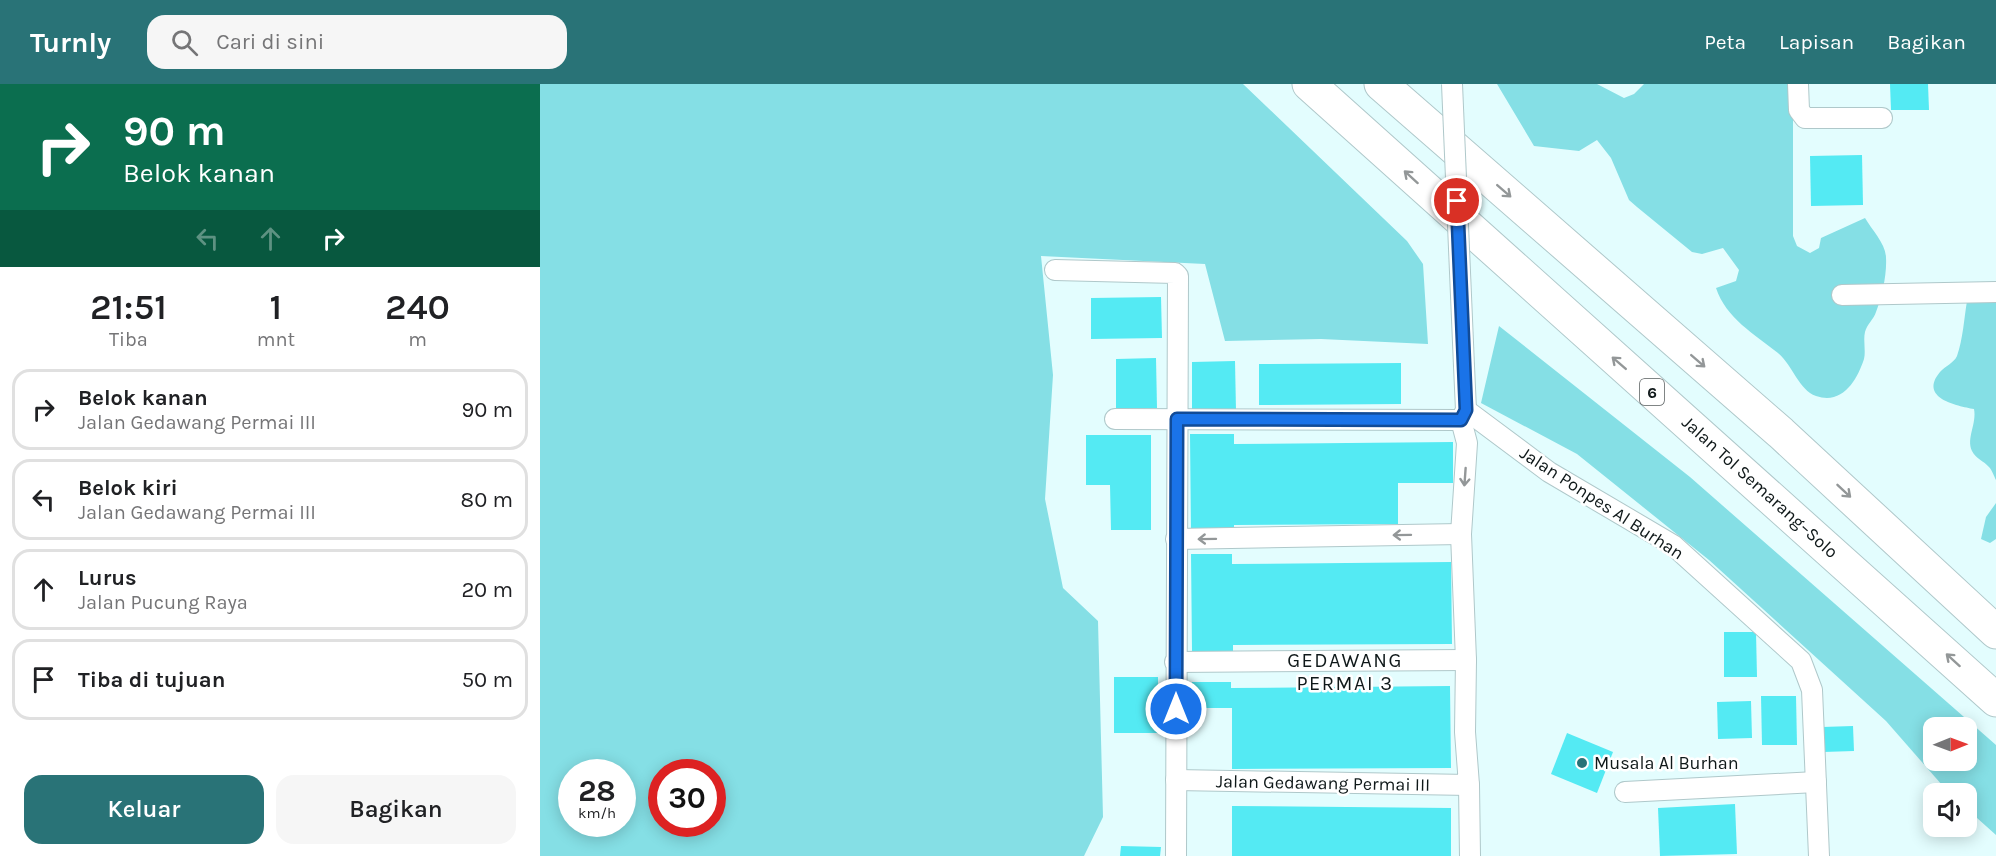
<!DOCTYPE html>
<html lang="id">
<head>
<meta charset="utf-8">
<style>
	body { margin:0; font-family:Karla,sans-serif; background:#f6f6f6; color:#202124; height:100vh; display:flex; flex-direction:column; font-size:22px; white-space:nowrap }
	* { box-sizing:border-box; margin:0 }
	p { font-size:20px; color:#757577 }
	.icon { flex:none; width:33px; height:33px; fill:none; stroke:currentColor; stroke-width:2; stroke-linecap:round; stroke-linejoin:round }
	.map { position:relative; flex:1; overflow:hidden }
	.sheet { display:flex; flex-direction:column; background:#fff; width:540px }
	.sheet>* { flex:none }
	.guide { background:#0b6e4f; color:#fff; overflow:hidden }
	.needle { width:39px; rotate:89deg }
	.controls { position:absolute; left:1383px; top:633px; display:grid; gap:12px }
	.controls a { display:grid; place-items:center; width:54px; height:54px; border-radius:12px; background:#fff; box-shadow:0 3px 15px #0003; font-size:30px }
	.speed { position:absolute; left:18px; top:675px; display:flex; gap:12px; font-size:30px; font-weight:700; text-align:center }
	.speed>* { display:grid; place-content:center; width:78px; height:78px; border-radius:50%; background:#fff; box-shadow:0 3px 15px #0003; line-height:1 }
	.speed small { font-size:15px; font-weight:400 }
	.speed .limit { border:9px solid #d22; background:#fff; color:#111 }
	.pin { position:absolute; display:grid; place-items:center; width:51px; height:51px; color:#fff; margin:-26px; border:3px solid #fff; border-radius:50%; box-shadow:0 2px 6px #0007 }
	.me { position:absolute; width:66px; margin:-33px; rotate:0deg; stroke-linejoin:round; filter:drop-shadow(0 0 4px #0008) }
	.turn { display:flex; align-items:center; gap:21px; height:126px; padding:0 24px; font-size:27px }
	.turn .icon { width:78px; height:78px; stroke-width:2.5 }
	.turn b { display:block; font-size:42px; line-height:51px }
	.lanes { display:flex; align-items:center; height:57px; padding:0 24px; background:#0003; justify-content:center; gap:30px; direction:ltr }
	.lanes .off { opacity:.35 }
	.eta { display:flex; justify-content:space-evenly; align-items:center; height:102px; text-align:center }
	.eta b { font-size:36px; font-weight:600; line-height:42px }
	.primary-button { display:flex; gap:12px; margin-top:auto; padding:12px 24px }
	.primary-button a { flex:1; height:69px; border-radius:18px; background:#297377; color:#fff; font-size:24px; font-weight:600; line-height:69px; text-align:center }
	.primary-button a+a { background:#f6f6f6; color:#202124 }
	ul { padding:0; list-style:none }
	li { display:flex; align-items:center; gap:18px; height:81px; margin:0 12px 9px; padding:0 12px; border:3px solid #e0e0e0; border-radius:18px }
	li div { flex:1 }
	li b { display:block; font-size:22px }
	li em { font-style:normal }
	header { display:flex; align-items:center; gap:36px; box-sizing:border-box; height:84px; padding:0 30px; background:#297377; color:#fff }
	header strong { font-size:28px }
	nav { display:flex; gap:33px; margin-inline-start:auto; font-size:21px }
	.search { width:420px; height:54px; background:#f6f6f6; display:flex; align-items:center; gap:15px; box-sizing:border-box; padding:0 21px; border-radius:18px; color:#757577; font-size:22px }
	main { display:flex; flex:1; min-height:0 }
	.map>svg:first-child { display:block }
	.green { fill:#85dfe5; fill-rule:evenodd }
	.building { fill:#54eaf3 }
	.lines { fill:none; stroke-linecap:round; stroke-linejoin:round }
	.minor-casing { stroke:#afc8ca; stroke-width:22 }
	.motorway-casing { stroke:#afc8ca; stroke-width:35 }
	.minor { stroke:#fff; stroke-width:20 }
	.motorway { stroke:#fff; stroke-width:33 }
	.minor-bridge-casing { stroke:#afc8ca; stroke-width:22; stroke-linecap:butt }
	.minor-bridge { stroke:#fff; stroke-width:20 }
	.oneway { stroke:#939798 }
	.route-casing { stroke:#114b97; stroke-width:15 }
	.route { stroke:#1a73e8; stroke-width:10 }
	.poi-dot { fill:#297377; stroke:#fff; stroke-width:2 }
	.labels { text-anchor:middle; stroke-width:5; stroke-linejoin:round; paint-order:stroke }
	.shield { fill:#fff; stroke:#575d5e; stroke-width:1.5 }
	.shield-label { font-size:16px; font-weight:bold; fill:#0f1819 }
	.street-label { font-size:18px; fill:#0f1819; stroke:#fff }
	.poi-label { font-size:18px; fill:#0f1819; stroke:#fff; text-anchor:start }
	.neighbourhood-label { font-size:20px; letter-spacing:1.5px; fill:#0f1819; stroke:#fff }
</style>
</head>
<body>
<header>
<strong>Turnly</strong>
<div class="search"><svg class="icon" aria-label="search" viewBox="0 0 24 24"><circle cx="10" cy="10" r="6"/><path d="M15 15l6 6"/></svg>Cari di sini</div>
<nav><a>Peta</a><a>Lapisan</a><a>Bagikan</a></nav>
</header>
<main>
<section class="sheet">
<div class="guide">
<div class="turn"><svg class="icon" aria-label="right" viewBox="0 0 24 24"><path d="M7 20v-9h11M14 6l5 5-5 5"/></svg><div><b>90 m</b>Belok kanan</div></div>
<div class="lanes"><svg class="icon off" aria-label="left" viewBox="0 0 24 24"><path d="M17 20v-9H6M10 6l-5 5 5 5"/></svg><svg class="icon off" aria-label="ahead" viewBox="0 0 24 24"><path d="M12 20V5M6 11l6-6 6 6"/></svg><svg class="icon" aria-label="right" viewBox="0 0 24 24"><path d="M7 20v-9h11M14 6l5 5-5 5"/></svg></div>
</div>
<div class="eta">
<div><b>21:51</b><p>Tiba</p></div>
<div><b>1</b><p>mnt</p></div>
<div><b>240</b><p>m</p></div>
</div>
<ul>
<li><svg class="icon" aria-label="right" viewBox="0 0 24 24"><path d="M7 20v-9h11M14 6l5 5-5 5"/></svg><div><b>Belok kanan</b><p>Jalan Gedawang Permai III</p></div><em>90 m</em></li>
<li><svg class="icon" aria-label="left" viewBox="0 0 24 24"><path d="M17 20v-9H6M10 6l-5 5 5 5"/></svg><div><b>Belok kiri</b><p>Jalan Gedawang Permai III</p></div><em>80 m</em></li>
<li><svg class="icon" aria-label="ahead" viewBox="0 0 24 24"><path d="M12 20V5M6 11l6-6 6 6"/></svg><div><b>Lurus</b><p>Jalan Pucung Raya</p></div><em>20 m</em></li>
<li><svg class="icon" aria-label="arrive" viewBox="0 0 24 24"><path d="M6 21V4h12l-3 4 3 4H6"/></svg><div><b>Tiba di tujuan</b></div><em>50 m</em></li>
</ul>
<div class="primary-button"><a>Keluar</a><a>Bagikan</a></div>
</section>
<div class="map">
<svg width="1456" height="772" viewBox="0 0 1456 772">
	<rect width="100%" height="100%" fill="#e3fdfe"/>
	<!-- green -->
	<g class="green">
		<path d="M 0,0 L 703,0 L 867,157 L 883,180 L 888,260 L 781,255 L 685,257 L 665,180 L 501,172 L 513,291 L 505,415 L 523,504 L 558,537 L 563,733 L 544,772 L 0,772 ZM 32,688 L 82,688 L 82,740 L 32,740 ZM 122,688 L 172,688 L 172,740 L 122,740 Z"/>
		<path d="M 957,0 L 1057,0 L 1084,14 L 1094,10 L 1104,0 L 1253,0 L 1253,152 L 1257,162 L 1270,169 L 1279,164 L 1281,154 L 1325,134 C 1332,146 1346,160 1346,174 C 1347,190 1342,213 1336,228 C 1334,235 1327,240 1325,248 C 1323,256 1326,267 1324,275 C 1317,296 1303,321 1276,312 C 1259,306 1253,282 1238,269 C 1214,250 1186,234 1176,204 L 1196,197 L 1199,186 L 1183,164 L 1162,170 L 1152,168 L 1097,123 L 1089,116 L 1071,74 L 1057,56 L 1039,67 L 994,62 Z"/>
		<path d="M 1456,207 L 1456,396 C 1454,392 1452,386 1449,383 C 1444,377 1436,375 1432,367 C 1426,354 1437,340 1434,325 C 1417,322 1378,314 1400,288 C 1405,282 1414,279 1417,272 C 1423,255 1424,235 1427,217 Z"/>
		<path d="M 959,242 L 1150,393 L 1456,661 L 1456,751 L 1427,725 L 1426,710 L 1409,709 L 1346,637 L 1169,476 L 1037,370 L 941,319 ZM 1394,644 L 1426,644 L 1426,676 L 1394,676 Z"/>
		<polygon points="1456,419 1456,455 1450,459 1441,455 1446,433"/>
	</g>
	<!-- building -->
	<g class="building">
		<polygon points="1350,0 1388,0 1389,26 1351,26"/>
		<polygon points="1322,71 1323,121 1271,122 1270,72"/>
		<polygon points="621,213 622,254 551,255 551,214"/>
		<polygon points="616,274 617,324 576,324 576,275"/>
		<polygon points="695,277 696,327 652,328 652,278"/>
		<polygon points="861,279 861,320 719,321 719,280"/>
		<polygon points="650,350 694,350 694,360 913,358 913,399 858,399 858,440 694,441 694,450 651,451"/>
		<polygon points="546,351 611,351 611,446 571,446 570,401 546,401"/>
		<polygon points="651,470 692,470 692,480 911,478 912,560 693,561 693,567 652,567"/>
		<polygon points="1184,548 1216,548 1217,593 1184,593"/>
		<rect x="574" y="593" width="44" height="56"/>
		<polygon points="652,598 691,598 691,604 910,602 911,684 692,685 692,624 652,624"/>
		<polygon points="1221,612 1256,612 1257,661 1222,661"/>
		<polygon points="1211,617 1212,654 1178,655 1177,618"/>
		<polygon points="1313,642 1314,667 1283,668 1282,643"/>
		<polygon points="1027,649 1073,668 1057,709 1011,690"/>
		<polygon points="1195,720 1197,770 1120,772 1118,724"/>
		<polygon points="692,722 911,724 911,772 692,772"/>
		<polygon points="581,762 621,763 620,772 580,772"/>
	</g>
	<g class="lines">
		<!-- minor casing -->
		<g class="minor-casing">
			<g id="minor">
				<polyline points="1258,0 1259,26 1265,34 1342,34"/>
				<polyline points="515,186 635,189 638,192 636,772"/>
				<polyline points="1302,211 1456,208"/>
				<polyline points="926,326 1009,388 1133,461 1261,577 1272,606 1279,772"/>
				<polyline points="575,335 921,336"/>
				<polyline points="636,455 921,450"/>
				<polyline points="635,578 926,576"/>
				<polyline points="636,696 929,701 925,648 926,576 921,450 927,359 921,336 926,326 924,282"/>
				<polyline points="929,701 930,772"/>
				<polyline points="1085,708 1276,698"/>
			</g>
		</g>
		<!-- motorway casing -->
		<g class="motorway-casing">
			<g id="motorway">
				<polyline points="769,0 1456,616"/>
				<polyline points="841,0 1241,349 1456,548"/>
			</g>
		</g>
		<!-- minor -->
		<use href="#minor" class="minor"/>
		<!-- motorway -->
		<use href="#motorway" class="motorway"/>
		<!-- minor-bridge casing -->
		<g class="minor-bridge-casing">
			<polyline id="minor-bridge" points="912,0 924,282"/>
		</g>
		<!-- minor-bridge -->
		<use href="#minor-bridge" class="minor-bridge"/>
	</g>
	<!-- one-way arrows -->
	<defs><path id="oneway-shaft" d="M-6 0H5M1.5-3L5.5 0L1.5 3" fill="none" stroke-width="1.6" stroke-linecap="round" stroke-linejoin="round" transform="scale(1.5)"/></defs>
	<g class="oneway">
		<use href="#oneway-shaft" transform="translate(871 93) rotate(-138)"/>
		<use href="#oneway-shaft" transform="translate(964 107) rotate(41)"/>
		<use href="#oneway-shaft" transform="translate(1158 277) rotate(41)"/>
		<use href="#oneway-shaft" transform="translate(1079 279) rotate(-139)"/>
		<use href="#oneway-shaft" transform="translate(925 393) rotate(94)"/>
		<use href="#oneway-shaft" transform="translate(1304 407) rotate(43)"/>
		<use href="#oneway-shaft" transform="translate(862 451) rotate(179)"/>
		<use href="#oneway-shaft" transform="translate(667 455) rotate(179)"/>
		<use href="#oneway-shaft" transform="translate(1413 576) rotate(-138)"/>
	</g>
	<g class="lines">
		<!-- route casing -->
		<g class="route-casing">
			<polyline id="route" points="636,625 637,335 921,336 926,326 917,117"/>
		</g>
		<!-- route -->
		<use href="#route" class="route"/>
	</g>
	<!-- markers -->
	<circle class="poi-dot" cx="1042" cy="679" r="6"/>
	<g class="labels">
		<!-- shield labels -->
		<rect class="shield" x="1100" y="295" width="24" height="26" rx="4.5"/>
		<g class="shield-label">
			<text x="1112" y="314">6</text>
		</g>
		<!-- street labels -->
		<g class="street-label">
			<text transform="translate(1220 403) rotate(42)" y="6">Jalan Tol Semarang–Solo</text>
			<text transform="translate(1062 419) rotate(33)" y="6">Jalan Ponpes Al Burhan</text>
			<text transform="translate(783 699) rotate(1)" y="6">Jalan Gedawang Permai III</text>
		</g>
		<!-- poi labels -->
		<g class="poi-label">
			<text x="1054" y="685">Musala Al Burhan</text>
		</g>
		<!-- neighbourhood labels -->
		<g class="neighbourhood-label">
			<text x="805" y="583">GEDAWANG<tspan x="805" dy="23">PERMAI 3</tspan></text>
		</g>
	</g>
</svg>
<div class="controls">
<a><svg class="needle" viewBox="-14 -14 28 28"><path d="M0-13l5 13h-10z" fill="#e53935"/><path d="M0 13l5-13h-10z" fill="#757577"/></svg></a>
<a><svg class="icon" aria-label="sound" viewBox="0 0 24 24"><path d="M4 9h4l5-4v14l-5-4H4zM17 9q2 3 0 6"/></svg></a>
</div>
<div class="speed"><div>28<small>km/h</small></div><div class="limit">30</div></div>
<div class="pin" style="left:917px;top:117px;background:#d93025"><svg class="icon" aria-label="arrive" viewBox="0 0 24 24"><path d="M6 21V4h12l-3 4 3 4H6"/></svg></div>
<svg class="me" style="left:636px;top:625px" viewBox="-20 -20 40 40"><circle r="17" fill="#1a73e8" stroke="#fff" stroke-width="3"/><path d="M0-11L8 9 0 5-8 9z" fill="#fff"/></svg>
</div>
</main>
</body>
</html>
